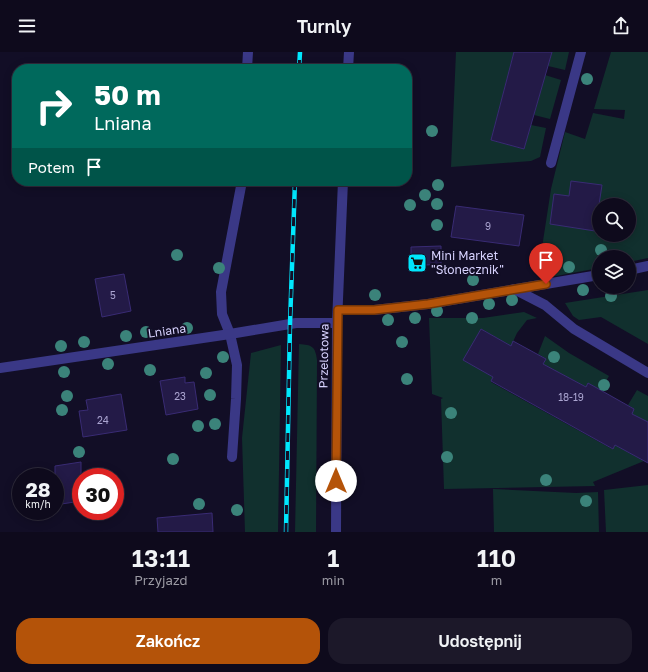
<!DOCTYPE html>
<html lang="pl">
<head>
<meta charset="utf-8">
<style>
	body { margin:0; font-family:"Golos Text",sans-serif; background:#1c1829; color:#f1f3f6; height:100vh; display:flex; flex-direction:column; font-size:15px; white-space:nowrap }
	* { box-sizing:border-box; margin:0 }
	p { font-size:13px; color:#9b9aa3 }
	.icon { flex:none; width:22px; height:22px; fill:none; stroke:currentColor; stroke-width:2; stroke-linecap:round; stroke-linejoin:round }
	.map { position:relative; height:480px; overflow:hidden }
	.sheet { display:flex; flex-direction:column; background:#0e0a1c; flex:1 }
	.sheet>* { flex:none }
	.top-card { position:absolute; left:12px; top:12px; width:400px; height:122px; border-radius:16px; box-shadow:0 2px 10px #0003,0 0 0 1px #2e2b3b; background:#00695c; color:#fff; overflow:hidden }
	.controls { position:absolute; left:592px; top:146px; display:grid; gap:8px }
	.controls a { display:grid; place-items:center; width:44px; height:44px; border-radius:50%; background:#0e0a1c; box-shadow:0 2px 10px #0003,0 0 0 1px #2e2b3b; font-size:20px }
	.speed { position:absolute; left:12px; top:416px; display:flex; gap:8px; font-size:20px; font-weight:700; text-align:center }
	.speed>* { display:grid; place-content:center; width:52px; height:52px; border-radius:50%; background:#0e0a1c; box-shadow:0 2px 10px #0003,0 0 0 1px #2e2b3b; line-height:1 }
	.speed small { font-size:10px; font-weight:400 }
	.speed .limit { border:6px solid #d22; background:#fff; color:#111 }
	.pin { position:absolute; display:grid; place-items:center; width:34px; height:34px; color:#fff; margin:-41px -17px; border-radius:50% 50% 50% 0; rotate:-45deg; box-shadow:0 0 4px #0007 }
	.pin .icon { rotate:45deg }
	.me { position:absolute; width:44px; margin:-22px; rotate:0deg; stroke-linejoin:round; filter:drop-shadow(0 0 3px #0008) }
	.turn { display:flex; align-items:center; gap:14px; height:84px; padding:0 16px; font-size:18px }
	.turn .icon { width:52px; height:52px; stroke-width:2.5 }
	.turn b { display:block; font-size:28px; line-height:34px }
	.then { display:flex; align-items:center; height:38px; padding:0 16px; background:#0003; gap:8px; font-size:15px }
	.eta { display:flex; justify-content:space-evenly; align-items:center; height:68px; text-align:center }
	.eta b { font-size:24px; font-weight:600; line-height:28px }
	.primary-button { display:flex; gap:8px; margin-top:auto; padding:8px 16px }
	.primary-button a { flex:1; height:46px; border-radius:16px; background:#b45309; color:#fff; font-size:16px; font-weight:600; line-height:46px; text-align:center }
	.primary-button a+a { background:#1c1829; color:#f1f3f6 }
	header { display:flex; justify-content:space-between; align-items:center; height:52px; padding:0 16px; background:#0e0a1c; font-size:18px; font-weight:600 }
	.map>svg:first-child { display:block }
	.green { fill:#11302e; fill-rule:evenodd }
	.building { fill:#231a47; stroke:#392b74 }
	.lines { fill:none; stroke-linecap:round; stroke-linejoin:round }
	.service { stroke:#3a3886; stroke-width:10 }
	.minor { stroke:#3a3886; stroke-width:10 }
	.rail-casing { stroke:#00e7fe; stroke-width:4.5 }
	.rail { stroke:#120e26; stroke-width:3; stroke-dasharray:9; stroke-linecap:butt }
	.tree { fill:#3b837a }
	.route-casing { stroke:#753606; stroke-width:10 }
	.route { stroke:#b45309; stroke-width:7 }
	.labels { text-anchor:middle; stroke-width:4; stroke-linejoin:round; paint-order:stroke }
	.number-label { font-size:10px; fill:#aba5d1 }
	.poi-label { font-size:12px; fill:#d8d3ff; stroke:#120e26; text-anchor:start }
	.street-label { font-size:12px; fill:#d8d3ff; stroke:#120e26 }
</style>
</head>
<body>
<header><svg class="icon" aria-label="menu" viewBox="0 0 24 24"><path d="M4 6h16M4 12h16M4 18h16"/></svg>Turnly<svg class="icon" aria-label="share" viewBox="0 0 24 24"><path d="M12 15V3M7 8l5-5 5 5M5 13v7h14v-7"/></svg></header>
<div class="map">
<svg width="648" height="480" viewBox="0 0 648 480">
	<rect width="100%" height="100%" fill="#120e26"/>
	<!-- green -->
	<g class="green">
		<polygon points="456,0 514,0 491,88 524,97 531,73 546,76 540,105 531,109 451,115"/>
		<polygon points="552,0 569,0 565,18 548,14"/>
		<path d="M 611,0 L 648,0 L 648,206 L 629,210 L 629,205 L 599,205 L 599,216 L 545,226 L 543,189 L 551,137 L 565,80 L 585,87 L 593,61 L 624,67 L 625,58 L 594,57 ZM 599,153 L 629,153 L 629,183 L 599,183 Z"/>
		<polygon points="545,23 561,28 550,67 534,63"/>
		<polygon points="648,238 648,292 601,265 579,268 573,264 565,251"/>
		<polygon points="524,260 537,266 527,268 517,281 511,294 481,277 464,308 493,325 491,330 612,397 615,393 644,409 593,430 595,434 444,437 441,347 443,346 432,342 429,266 483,266"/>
		<polygon points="545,284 569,301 609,324 601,338 589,332 586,335 543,312 546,307 538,302"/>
		<path d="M 299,292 C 312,293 315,294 317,308 L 316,480 L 295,480 Z"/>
		<polygon points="281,293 278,480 245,480 242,386 251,301"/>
		<polygon points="637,338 648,344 648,370 632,362 634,357 628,353"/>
		<polygon points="648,433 648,480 606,480 604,438"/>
		<polygon points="493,437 576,441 598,440 599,480 494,480"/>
	</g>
	<!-- building -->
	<g class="building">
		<polygon points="514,0 552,0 524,97 491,88"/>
		<polygon points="571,129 602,133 595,179 550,172 554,142 569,144"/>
		<polygon points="456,154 524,163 519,194 451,185"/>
		<polygon points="441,194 441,212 411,214 411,195"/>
		<polygon points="124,222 131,259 102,265 95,227"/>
		<polygon points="481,277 511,294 513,289 546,307 543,312 586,335 588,331 634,357 632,362 648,370 648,411 615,393 613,397 491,329 493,325 463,308"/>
		<polygon points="185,325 185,331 194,330 198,357 166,363 160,329"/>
		<polygon points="121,342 127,378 83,385 79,359 88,358 86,348"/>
		<polygon points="81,410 81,449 55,453 55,414"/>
		<polygon points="212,461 213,480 158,480 157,466"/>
	</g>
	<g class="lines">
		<!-- service -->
		<g class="service">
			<polyline points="247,17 248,0"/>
			<polyline points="232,405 236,347 237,313 230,282 222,262 221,240 242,129"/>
		</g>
		<!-- minor -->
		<g class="minor">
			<polyline points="348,17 349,0"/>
			<polyline points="551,111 581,0"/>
			<polyline points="629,218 648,214"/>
			<polyline points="514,237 545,253 574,277 648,321"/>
			<polyline points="338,258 374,258 428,252 599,223"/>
			<polyline points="0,316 230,282 296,271 337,271"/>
			<polyline points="336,480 337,271 343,129"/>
		</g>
		<!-- rail casing -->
		<g class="rail-casing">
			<g id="rail">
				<polyline points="299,17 300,0"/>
				<polyline points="286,480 290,272 295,129"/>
			</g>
		</g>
		<!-- rail -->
		<use href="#rail" class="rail"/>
	</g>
	<!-- trees -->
	<g class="tree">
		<circle cx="587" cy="27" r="6"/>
		<circle cx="432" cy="79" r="6"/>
		<circle cx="438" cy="133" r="6"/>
		<circle cx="425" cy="143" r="6"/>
		<circle cx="437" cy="152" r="6"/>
		<circle cx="410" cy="153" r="6"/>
		<circle cx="437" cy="173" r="6"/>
		<circle cx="601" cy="198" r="6"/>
		<circle cx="177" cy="203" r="6"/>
		<circle cx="569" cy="215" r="6"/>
		<circle cx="219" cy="216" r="6"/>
		<circle cx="544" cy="217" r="6"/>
		<circle cx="473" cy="228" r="6"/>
		<circle cx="583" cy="238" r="6"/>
		<circle cx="375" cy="243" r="6"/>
		<circle cx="611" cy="244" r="6"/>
		<circle cx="512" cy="248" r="6"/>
		<circle cx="489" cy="252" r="6"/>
		<circle cx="437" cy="259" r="6"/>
		<circle cx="415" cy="266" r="6"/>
		<circle cx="472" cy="266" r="6"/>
		<circle cx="388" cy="268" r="6"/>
		<circle cx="187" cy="276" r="6"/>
		<circle cx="146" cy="280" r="6"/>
		<circle cx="126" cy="284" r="6"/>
		<circle cx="84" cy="290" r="6"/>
		<circle cx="402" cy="290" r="6"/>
		<circle cx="61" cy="294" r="6"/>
		<circle cx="223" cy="305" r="6"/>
		<circle cx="554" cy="305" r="6"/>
		<circle cx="108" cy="312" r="6"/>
		<circle cx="150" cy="318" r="6"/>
		<circle cx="64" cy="320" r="6"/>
		<circle cx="206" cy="321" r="6"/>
		<circle cx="407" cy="327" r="6"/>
		<circle cx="604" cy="333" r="6"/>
		<circle cx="210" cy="343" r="6"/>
		<circle cx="67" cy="344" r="6"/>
		<circle cx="62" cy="358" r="6"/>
		<circle cx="451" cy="361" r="6"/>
		<circle cx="215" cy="372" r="6"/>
		<circle cx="198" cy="374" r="6"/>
		<circle cx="79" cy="400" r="6"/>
		<circle cx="447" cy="405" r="6"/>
		<circle cx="173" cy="407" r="6"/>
		<circle cx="546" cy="428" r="6"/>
		<circle cx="586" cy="449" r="6"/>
		<circle cx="199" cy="452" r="6"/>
		<circle cx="237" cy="458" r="6"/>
	</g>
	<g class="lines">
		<!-- route casing -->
		<g class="route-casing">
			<polyline id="route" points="336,429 338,258 374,258 428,252 546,232"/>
		</g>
		<!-- route -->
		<use href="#route" class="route"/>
	</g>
	<!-- icons -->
	<defs>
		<g id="supermarket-square" transform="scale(1)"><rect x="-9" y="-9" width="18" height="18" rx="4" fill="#00e7fe" stroke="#120e26"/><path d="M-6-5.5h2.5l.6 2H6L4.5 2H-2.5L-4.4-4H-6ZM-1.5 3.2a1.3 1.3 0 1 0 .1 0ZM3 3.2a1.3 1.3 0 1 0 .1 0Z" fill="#111"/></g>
	</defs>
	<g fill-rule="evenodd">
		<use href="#supermarket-square" x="417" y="211"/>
	</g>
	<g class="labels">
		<!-- number labels -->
		<g class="number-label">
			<text x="488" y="178">9</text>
			<text x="113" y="247">5</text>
			<text x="180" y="348">23</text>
			<text x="571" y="349">18-19</text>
			<text x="103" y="372">24</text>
		</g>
		<!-- poi labels -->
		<g class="poi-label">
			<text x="431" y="208">Mini Market<tspan x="431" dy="14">"Słonecznik"</tspan></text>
		</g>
		<!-- street labels -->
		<g class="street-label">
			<text transform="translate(167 279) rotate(-8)" y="4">Lniana</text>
			<text transform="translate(324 304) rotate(-89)" y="4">Przelotowa</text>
		</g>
	</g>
</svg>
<div class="controls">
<a><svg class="icon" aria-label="search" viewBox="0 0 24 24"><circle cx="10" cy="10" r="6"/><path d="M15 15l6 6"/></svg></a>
<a><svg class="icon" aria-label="layers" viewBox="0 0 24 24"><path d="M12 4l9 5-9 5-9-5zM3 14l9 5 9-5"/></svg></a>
</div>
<div class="speed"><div>28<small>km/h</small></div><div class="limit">30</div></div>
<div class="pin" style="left:546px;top:232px;background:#d93025"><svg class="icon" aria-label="arrive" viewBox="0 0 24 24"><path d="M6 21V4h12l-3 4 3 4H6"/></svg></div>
<svg class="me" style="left:336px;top:429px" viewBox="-20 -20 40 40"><circle r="19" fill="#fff"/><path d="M0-13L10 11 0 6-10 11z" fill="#b45309"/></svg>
<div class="top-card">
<div class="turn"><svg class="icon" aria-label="right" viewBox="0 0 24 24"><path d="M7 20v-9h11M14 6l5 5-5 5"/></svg><div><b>50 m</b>Lniana</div></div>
<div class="then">Potem<svg class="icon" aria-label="arrive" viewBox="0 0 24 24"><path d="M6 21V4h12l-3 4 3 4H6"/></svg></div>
</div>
</div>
<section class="sheet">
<div class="eta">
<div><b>13:11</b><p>Przyjazd</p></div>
<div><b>1</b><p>min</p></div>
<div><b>110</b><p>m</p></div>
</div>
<div class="primary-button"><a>Zakończ</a><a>Udostępnij</a></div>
</section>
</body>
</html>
